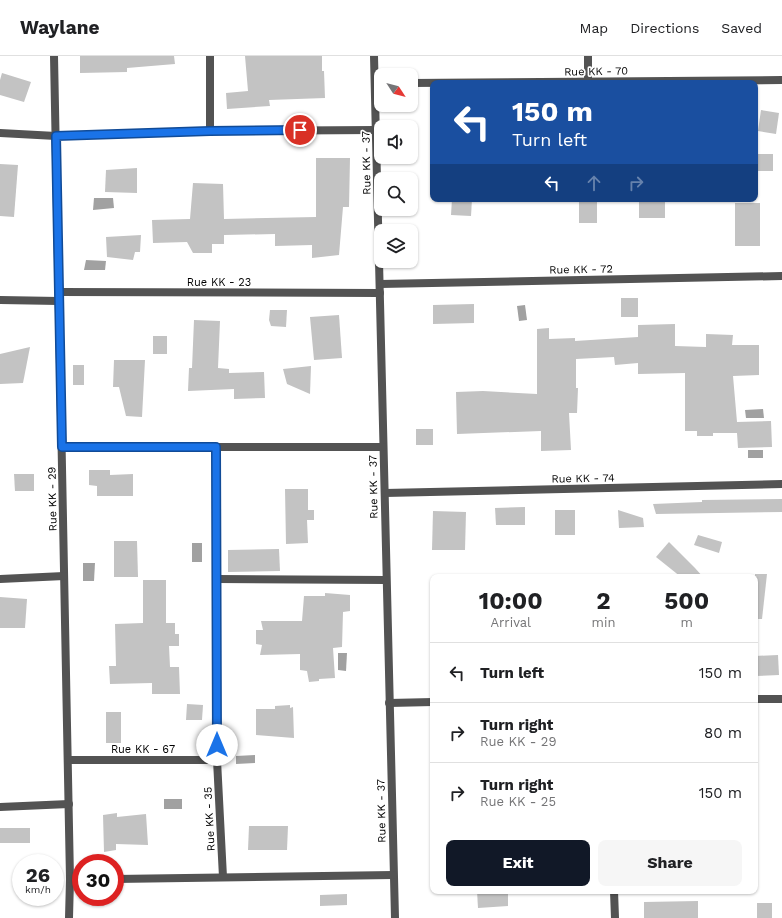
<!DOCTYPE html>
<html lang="en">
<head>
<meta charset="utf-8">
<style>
	body { margin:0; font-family:"Work Sans",sans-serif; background:#f6f6f6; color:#202124; height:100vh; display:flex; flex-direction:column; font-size:15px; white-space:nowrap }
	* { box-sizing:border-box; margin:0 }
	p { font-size:13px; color:#757577 }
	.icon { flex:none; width:22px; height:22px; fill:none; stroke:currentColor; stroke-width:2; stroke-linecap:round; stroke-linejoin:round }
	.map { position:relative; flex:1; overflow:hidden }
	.drawer { position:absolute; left:430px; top:518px; width:328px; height:320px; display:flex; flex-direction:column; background:#fff; border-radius:8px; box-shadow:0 1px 3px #0004 }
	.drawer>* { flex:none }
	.hud { position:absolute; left:430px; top:24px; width:328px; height:122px; border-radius:8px; box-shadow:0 1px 3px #0004; background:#1a4fa0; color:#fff; overflow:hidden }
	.needle { width:26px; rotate:126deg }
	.controls { position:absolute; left:374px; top:12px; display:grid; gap:8px }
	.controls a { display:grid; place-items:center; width:44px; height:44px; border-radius:8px; background:#fff; box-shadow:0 1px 3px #0004; font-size:20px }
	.speed { position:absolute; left:12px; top:798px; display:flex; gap:8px; font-size:20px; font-weight:700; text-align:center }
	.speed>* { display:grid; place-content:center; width:52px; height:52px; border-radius:50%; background:#fff; box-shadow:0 1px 3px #0004; line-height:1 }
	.speed small { font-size:10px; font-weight:400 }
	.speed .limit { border:6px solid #d22; background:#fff; color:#111 }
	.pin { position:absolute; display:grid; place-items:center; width:34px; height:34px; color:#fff; margin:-17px; border:2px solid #fff; border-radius:50%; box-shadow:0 1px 4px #0007 }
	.me { position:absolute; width:44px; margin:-22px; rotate:0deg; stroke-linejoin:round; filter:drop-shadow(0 0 3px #0008) }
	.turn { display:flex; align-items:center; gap:14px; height:84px; padding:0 16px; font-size:18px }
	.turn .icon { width:52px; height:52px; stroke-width:2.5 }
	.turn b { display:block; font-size:28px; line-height:34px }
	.lanes { display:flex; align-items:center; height:38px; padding:0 16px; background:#0003; justify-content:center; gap:20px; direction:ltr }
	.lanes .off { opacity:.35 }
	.eta { display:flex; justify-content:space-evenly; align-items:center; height:68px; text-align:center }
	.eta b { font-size:24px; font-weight:700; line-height:28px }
	.button { display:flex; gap:8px; margin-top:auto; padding:8px 16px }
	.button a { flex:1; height:46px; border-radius:8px; background:#111827; color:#fff; font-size:16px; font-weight:700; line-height:46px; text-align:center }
	.button a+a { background:#f6f6f6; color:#202124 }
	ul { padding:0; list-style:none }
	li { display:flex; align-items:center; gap:12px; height:60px; padding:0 16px; border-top:1px solid #e0e0e0 }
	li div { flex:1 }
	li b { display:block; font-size:15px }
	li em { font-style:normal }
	header { display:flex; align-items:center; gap:24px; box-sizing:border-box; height:56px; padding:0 20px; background:#fff; border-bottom:1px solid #e0e0e0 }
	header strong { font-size:19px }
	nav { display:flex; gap:22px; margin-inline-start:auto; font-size:14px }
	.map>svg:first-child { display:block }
	.water { fill:#a1a1a1 }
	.building { fill:#c3c3c3 }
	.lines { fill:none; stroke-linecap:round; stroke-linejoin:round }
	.minor { stroke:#535353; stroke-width:8 }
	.route-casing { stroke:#114b97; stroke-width:10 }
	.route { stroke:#1a73e8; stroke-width:7 }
	.labels { text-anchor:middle; stroke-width:3.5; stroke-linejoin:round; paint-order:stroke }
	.street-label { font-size:11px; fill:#000; stroke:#fff }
</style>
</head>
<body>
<header>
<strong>Waylane</strong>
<nav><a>Map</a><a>Directions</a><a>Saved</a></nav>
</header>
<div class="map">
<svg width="782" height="862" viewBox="0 0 782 862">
	<rect width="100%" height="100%" fill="#fff"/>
	<!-- water -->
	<g class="water">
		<polygon points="94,142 113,142 114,152 93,154"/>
		<polygon points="86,204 106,205 105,214 84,214"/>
		<polygon points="525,249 527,264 519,265 517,250"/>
		<polygon points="763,353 764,362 746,362 745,354"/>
		<rect x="748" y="394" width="15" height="8"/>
		<rect x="192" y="487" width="10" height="19"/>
		<polygon points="83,507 95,507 94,525 83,525"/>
		<polygon points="338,597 347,597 346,615 338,614"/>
		<polygon points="255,699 255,707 236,708 236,700"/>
		<rect x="164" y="743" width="18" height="10"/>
	</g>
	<!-- building -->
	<g class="building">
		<polygon points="80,0 174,0 175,8 127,12 127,16 80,17"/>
		<polygon points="245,0 322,0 322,15 324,15 325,42 269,44 270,50 227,53 226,37 248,35"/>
		<polygon points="2,17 31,26 24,46 0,39 0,24"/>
		<polygon points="761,54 779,57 776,78 758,75"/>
		<polygon points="757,98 773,98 773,115 758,115"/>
		<polygon points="316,102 350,102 349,151 343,151 339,199 312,202 312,189 275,190 275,178 224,179 224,188 212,188 212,197 193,197 187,186 153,187 152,164 190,163 193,127 223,128 224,163 316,161"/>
		<polygon points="0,108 18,109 14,161 0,160"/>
		<polygon points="137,112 137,137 105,136 106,114"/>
		<polygon points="452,143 472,143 471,160 451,159"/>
		<rect x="579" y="143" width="18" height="24"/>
		<polygon points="639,143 665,144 665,162 639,162"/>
		<rect x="735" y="147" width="25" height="43"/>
		<polygon points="141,179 140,196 135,196 133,204 107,201 106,181"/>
		<rect x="621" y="242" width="17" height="19"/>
		<polygon points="474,248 474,267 433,268 433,249"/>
		<polygon points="270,254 287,254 286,271 271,270 269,264"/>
		<polygon points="339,259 342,302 314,304 310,261"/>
		<polygon points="194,264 220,265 218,312 229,313 229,317 264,316 265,342 234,343 234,333 188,335 189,312 192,312"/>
		<polygon points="675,268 675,290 706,291 706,278 733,279 732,289 759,289 759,319 733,320 737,366 771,365 772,391 738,392 737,377 713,377 713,380 697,380 697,375 685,375 685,317 638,318 638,307 615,309 614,301 576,303 576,332 578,332 577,357 569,357 571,394 541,395 541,375 457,378 456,336 483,335 537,338 537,273 549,272 549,283 575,282 575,285 638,281 638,269"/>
		<rect x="153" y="280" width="14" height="18"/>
		<polygon points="30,291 23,327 0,328 0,298"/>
		<polygon points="114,304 145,304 142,361 126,360 119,331 113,331"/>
		<rect x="73" y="309" width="11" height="20"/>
		<polygon points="311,310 310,338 287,328 283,313"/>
		<rect x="416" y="373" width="17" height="16"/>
		<polygon points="89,414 110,414 110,419 133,418 133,440 97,440 97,430 89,429"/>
		<polygon points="14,418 34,418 34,435 15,435"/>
		<polygon points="285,433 308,433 308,454 314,454 314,464 307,464 308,487 286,488"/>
		<polygon points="782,443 782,456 656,458 653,448 702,446 702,444"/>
		<polygon points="525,451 525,469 496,469 495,452"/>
		<rect x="555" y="454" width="20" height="25"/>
		<polygon points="618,454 643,462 644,471 619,472"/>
		<polygon points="433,455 466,456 465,494 432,494"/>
		<polygon points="698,479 722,486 719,497 694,489"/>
		<polygon points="114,485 137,485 138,521 114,521"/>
		<polygon points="669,486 695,512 703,521 681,521 656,501"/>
		<polygon points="279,493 280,515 228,516 228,494"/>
		<polygon points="755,518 767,518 762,563 755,563"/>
		<polygon points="143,524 166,524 166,567 175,567 175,578 179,578 179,590 169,590 170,611 179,611 180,638 152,638 152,627 110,628 109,610 116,610 115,568 143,567"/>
		<polygon points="325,537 350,539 350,555 343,556 342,591 333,592 335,622 319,623 319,625 309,626 307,615 300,614 300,598 260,599 262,589 256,588 256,574 263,574 261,565 302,565 304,540 325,540"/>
		<polygon points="0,541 27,543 25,572 0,572"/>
		<polygon points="778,599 779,619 755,620 755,600"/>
		<polygon points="187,648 203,649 202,664 186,664"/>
		<polygon points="290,649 290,652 293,651 294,682 256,679 256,653 275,653 275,650"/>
		<rect x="106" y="656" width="15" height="31"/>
		<polygon points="117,757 117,761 146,758 148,789 116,788 116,794 104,796 103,759"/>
		<polygon points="249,770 288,770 287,794 248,794"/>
		<rect x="0" y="772" width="30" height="15"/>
		<polygon points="477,835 508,835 508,850 478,852"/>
		<polygon points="347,838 347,849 320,850 320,839"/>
		<polygon points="698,845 698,862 644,862 644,846"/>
		<rect x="757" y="847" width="15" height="15"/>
	</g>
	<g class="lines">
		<!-- minor -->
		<g class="minor">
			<polyline points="54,0 70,823 69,862"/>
			<polyline points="374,0 395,862"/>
			<polyline points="588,0 588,26"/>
			<polyline points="411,27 782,24"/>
			<polyline points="210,75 210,0"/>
			<polyline points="0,77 56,80 210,75 376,74"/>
			<polyline points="380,228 782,220"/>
			<polyline points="59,236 380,237"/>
			<polyline points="0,244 59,245"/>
			<polyline points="62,391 383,391"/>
			<polyline points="216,391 217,704 223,821"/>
			<polyline points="385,437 782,428"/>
			<polyline points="0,523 64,520"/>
			<polyline points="217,523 386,524"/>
			<polyline points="755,643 782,643"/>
			<polyline points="389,647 433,646"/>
			<polyline points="68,704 217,704"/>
			<polyline points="0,751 69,748"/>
			<polyline points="70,823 81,823"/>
			<polyline points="115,823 393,819"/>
			<polyline points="614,835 615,862"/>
		</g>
	</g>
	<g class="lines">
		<!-- route casing -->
		<g class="route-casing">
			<polyline id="route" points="217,689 216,391 62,391 56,80 210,75 300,74"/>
		</g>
		<!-- route -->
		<use href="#route" class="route"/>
	</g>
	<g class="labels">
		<!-- street labels -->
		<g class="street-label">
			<text transform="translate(596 15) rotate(-1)" y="4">Rue KK - 70</text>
			<text transform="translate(366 107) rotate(-91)" y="4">Rue KK - 37</text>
			<text transform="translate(581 213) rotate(-1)" y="4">Rue KK - 72</text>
			<text x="219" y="230">Rue KK - 23</text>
			<text transform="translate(583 422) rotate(-1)" y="4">Rue KK - 74</text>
			<text transform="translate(373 431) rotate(-91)" y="4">Rue KK - 37</text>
			<text transform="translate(52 443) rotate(-91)" y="4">Rue KK - 29</text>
			<text x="143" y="697">Rue KK - 67</text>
			<text transform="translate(381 755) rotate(-91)" y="4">Rue KK - 37</text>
			<text transform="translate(209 763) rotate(-93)" y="4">Rue KK - 35</text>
		</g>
	</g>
</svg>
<div class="controls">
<a><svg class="needle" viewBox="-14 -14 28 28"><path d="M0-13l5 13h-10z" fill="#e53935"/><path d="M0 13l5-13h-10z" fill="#757577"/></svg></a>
<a><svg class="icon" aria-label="sound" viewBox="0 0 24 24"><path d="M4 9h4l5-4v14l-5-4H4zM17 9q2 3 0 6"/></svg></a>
<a><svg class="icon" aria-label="search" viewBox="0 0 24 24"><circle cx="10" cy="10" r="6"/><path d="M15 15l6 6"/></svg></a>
<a><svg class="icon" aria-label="layers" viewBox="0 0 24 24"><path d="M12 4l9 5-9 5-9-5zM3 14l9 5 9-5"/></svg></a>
</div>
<div class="speed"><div>26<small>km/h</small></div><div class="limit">30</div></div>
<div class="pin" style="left:300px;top:74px;background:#d93025"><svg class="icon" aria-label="arrive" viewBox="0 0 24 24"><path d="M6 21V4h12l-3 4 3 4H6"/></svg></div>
<svg class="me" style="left:217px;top:689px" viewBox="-20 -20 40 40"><circle r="19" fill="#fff"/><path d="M0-13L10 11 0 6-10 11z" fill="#1a73e8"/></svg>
<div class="hud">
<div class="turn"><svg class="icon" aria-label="left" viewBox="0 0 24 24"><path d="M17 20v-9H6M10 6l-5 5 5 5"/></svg><div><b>150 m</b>Turn left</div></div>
<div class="lanes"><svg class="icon" aria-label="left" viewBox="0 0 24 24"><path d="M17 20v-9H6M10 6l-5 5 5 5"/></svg><svg class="icon off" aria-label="ahead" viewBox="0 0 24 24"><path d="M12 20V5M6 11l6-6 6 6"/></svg><svg class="icon off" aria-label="right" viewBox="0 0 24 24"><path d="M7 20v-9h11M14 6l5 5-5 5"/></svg></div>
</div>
<section class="drawer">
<div class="eta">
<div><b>10:00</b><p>Arrival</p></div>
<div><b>2</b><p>min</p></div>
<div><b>500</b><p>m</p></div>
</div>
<ul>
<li><svg class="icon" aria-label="left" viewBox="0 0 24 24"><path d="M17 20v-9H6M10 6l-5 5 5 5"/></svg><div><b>Turn left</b></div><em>150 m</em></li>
<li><svg class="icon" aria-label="right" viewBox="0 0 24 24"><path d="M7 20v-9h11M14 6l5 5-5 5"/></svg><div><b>Turn right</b><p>Rue KK - 29</p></div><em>80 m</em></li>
<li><svg class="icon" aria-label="right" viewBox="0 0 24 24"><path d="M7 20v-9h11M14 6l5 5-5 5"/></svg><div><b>Turn right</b><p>Rue KK - 25</p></div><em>150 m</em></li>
</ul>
<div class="button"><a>Exit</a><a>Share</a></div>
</section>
</div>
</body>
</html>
